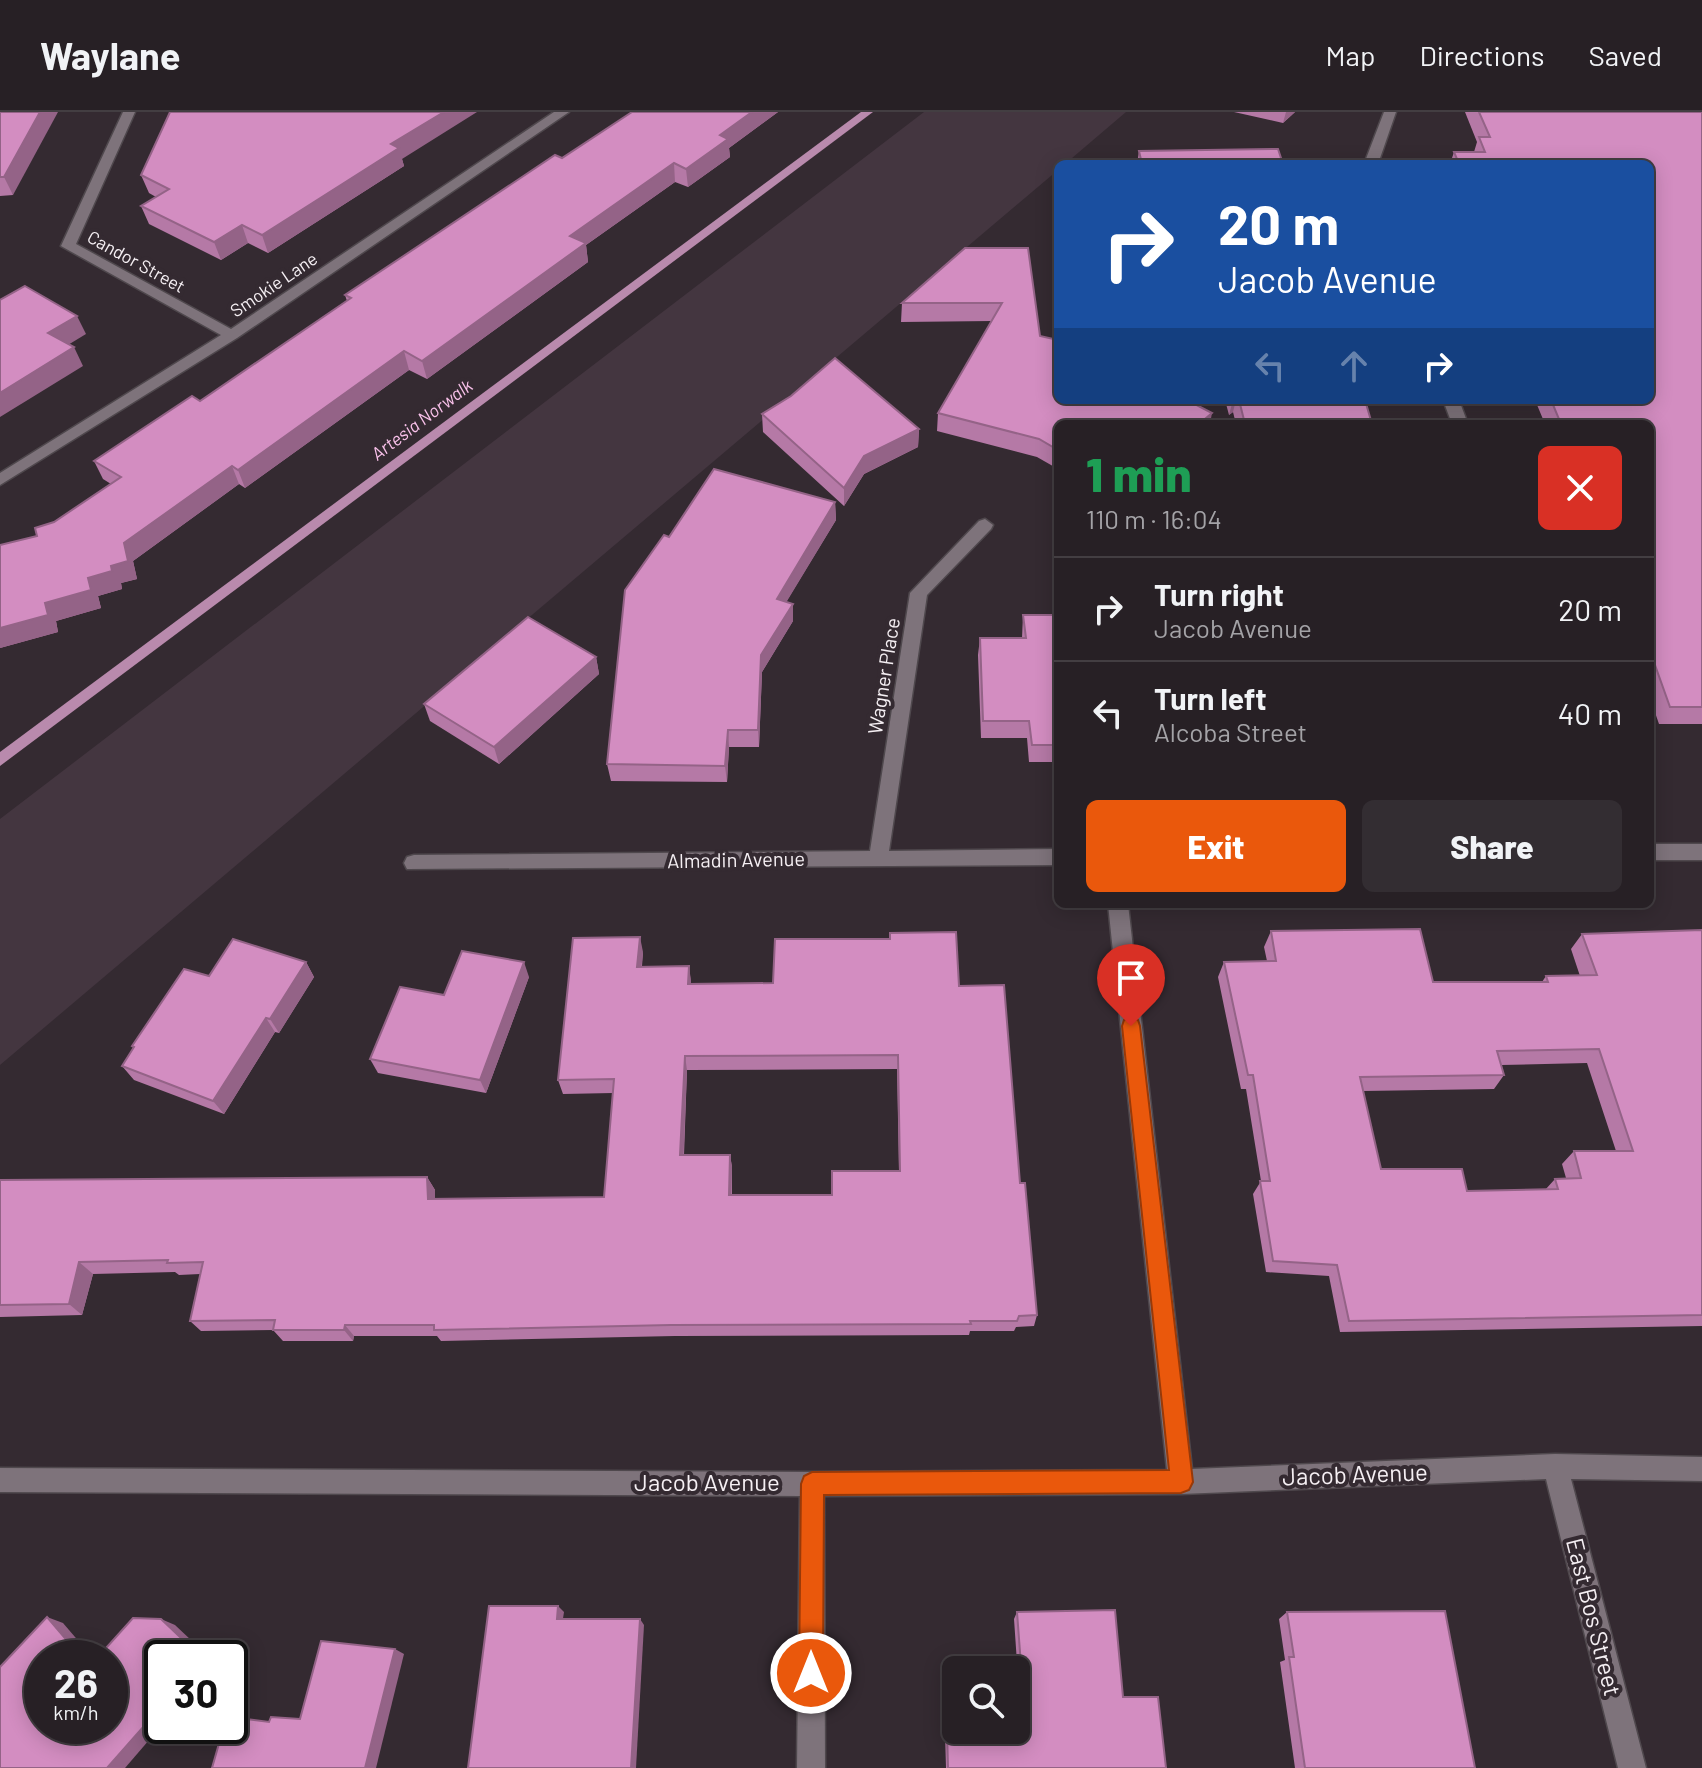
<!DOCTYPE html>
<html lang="en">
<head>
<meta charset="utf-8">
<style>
	body { margin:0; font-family:Barlow,sans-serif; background:#332d32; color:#f1f3f6; height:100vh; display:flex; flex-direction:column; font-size:30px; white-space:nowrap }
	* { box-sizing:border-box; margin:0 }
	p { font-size:26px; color:#a4a3a7 }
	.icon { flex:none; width:44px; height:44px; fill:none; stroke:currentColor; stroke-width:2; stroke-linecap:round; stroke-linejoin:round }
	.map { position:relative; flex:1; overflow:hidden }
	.details { position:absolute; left:1054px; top:308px; width:600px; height:488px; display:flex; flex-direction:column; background:#272025; border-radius:12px; box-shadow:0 4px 20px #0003,0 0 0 2px #433e42 }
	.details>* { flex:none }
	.guide { position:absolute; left:1054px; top:48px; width:600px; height:244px; border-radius:12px; box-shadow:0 4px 20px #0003,0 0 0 2px #433e42; background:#1a4fa0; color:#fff; overflow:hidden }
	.fabs { position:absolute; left:942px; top:1544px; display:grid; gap:16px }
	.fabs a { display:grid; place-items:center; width:88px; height:88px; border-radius:12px; background:#272025; box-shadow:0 4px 20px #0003,0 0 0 2px #433e42; font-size:40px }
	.speed { position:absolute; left:24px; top:1528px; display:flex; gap:16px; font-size:40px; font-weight:700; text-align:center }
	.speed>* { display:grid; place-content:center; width:104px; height:104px; border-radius:50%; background:#272025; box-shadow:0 4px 20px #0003,0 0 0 2px #433e42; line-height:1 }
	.speed small { font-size:20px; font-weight:400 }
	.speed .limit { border:4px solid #111; border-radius:12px; background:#fff; color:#111 }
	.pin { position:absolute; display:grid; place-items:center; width:68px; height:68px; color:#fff; margin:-82px -34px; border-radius:50% 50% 50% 0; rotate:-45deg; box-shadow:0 0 8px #0007 }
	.pin .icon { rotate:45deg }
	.me { position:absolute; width:88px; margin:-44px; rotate:0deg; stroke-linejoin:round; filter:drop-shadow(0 0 6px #0008) }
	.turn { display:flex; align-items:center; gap:28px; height:168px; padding:0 32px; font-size:36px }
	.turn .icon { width:104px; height:104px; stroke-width:2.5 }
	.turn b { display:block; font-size:56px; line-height:68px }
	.lanes { display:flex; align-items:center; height:76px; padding:0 32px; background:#0003; justify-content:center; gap:40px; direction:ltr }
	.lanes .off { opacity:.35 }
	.round { display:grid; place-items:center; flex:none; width:84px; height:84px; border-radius:12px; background:#332d32 }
	.overview { display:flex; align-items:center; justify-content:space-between; height:136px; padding:0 32px }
	h1 { font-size:48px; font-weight:800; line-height:60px; color:#1e9e55 }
	.primary-button { display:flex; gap:16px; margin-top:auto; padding:16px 32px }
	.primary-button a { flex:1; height:92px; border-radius:12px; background:#ea580c; color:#fff; font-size:32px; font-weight:800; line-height:92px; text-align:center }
	.primary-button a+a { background:#332d32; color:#f1f3f6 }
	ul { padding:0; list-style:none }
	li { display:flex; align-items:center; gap:24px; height:104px; padding:0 32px; border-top:2px solid #433e42 }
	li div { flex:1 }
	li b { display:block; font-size:30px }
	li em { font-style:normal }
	header { display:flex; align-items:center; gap:48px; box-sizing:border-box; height:112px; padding:0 40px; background:#272025; border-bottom:2px solid #433e42 }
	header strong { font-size:38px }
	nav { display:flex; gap:44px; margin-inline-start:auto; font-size:28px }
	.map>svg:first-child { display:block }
	.built { fill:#443640 }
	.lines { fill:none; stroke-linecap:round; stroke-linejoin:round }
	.stream { fill:#b98aad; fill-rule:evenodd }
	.street-casing { stroke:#4f484d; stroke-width:3 }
	.street { fill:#7e737b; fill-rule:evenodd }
	.wall { fill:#b579a6; fill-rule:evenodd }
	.shaded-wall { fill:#946387 }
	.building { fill:#d38dc1; stroke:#946387; stroke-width:2; fill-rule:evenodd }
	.route { fill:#ea580c; stroke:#983908; stroke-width:2 }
	.labels { text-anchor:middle; stroke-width:8; stroke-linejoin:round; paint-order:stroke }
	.far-street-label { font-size:18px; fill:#f5eff3; stroke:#342a31 }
	.far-water-label { font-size:18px; font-style:italic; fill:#fac2eb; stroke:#342a31 }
	.street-label { font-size:20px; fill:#f5eff3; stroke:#342a31 }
	.near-street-label { font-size:24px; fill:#f5eff3; stroke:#342a31 }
</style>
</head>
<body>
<header>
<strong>Waylane</strong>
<nav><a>Map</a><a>Directions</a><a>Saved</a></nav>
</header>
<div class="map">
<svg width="1702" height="1656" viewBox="0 0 1702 1656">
	<rect width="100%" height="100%" fill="#342a31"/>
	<!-- built -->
	<polygon class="built" points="924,0 1126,0 1065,52 1058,52 1058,58 0,953 0,707"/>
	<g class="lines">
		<!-- stream -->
		<polygon class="stream" points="861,0 873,0 0,654 0,640"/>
		<!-- street casing -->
		<g class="street-casing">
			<g id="street">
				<polygon points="123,0 135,0 76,132 231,217 554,0 569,0 237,226 0,373 0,361 221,223 61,134"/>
				<polygon points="1384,0 1396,0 1378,52 1364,52"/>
				<polygon points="1443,288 1459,288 1468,312 1452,312"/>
				<polygon points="985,407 993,413 991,417 927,483 889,739 1058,737 1058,753 407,757 404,751 407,745 414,743 870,739 910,481 979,409"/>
				<rect x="1650" y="732" width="52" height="16"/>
				<polygon points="1108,792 1128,792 1192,1357 1555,1342 1702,1345 1702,1369 1571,1367 1646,1656 1618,1656 1546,1367 1181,1382 824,1384 825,1656 797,1656 800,1384 0,1380 0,1356 812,1360 1167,1358"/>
			</g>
		</g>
		<!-- street -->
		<use href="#street" class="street"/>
	</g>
	<!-- wall -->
	<g class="wall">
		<polygon points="0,0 13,83 0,84"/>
		<polygon points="632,0 778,0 729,36 730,45 688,75 675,70 586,133 588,150 427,267 409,258 245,376 239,372 133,449 137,467 121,471 122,477 98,484 101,496 56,509 58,520 0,536 37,424 111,372 103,367 94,349 200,289 347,189 345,183 562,46"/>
		<polygon points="1234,0 1295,0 1283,11"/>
		<polygon points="1465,0 1702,0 1702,612 1659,612 1650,586 1650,312 1545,312 1535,288 1650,288 1650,52 1450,52 1454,40 1474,40 1477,30"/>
		<polygon points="1139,39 1283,52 1137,52"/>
		<polygon points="402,47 404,54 268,141 248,131 221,148 149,112 141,94 156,85 149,81 141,63"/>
		<polygon points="965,136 1040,224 1058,312 1058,357 1037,345 937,319 938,301 992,209 901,210 902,191"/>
		<polygon points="1225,288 1365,288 1372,312 1236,312 1233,300 1229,303"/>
		<polygon points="762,302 919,317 918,335 864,362 844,394 763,320"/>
		<polygon points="835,390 836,408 786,490 793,492 793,509 762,560 759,635 729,635 727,670 611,669 607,652 669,425"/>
		<polygon points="1023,503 1058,503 1058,650 1029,650 1027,626 981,626 978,543 980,526 1022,526"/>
		<polygon points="596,545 599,562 499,652 430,609 424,592"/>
		<path d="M 1702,818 L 1702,1214 L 1340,1220 L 1329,1164 L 1266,1160 L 1253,1082 L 1261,1069 L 1246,977 L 1241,977 L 1218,865 L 1224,850 L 1267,849 L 1264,835 L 1271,819 L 1433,870 L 1542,870 L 1546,864 L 1580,864 L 1571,837 L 1582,822 ZM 1587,951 L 1616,1039 L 1574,1039 L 1562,1052 L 1566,1066 L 1555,1067 L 1545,1078 L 1467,1079 L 1381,1057 L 1363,979 L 1494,977 L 1504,963 L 1501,953 Z"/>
		<path d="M 643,840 L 642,854 L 689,854 L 691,872 L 959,874 L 1020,1071 L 1037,1203 L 1034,1214 L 1016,1215 L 1014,1219 L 970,1219 L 969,1223 L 675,1224 L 441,1229 L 437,1224 L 354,1224 L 353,1229 L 283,1229 L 273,1218 L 201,1219 L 190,1209 L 200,1162 L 179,1163 L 175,1160 L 93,1162 L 82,1203 L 0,1205 L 0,1068 L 427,1065 L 435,1078 L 435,1087 L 604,1085 L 613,981 L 563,982 L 558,968 ZM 897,957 L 899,1059 L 832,1083 L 732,1083 L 732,1055 L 730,1043 L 684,1043 L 687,958 Z"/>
		<polygon points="306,850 314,865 279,921 275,920 224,1002 134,968 122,954 134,936 132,934 209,864"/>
		<polygon points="529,865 486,981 378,961 370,947 444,883"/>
		<polygon points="1017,1500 1123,1585 1166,1656 946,1656 944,1586 946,1581 1019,1580 1014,1507"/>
		<polygon points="1287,1500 1475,1656 1295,1656 1280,1550 1285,1548 1279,1507"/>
	</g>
	<!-- shaded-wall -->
	<g class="shaded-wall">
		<polygon points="40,0 58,0 13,83 4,65"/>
		<polygon points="444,0 477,0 402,47 404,54 268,141 262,123 391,32"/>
		<polygon points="752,0 778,0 729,36 730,45 688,75 686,57 720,23"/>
		<polygon points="1286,0 1295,0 1283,11"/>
		<polygon points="674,51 675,70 586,133 588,150 427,267 422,249 570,124"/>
		<polygon points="242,113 248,131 221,148 214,130"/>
		<polygon points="77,204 86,222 58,239 48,221"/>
		<polygon points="74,235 83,254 0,305 0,281"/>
		<polygon points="404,239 409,258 245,376 238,358"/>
		<polygon points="1233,288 1236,288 1233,300 1229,303"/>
		<polygon points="1212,301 1210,312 1199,312"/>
		<polygon points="919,317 918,335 864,362 844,394 844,376 864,344"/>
		<polygon points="232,354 239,372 133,449 137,467 121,471 122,477 98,484 101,496 56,509 58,520 0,536 0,516 111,454 124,431"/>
		<polygon points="835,390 836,408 778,504 777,487"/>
		<polygon points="793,492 793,509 762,560 759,635 758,618 761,543"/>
		<polygon points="596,545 599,562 499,652 494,635"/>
		<polygon points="728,618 729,635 727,670 725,654"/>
		<polygon points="640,825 643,840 640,869 637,855"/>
		<polygon points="306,850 314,865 279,921 270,907"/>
		<polygon points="524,850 529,865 486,981 480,968"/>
		<polygon points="689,854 691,869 690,886 688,872"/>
		<polygon points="266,906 275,920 224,1002 213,989"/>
		<polygon points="685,944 687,958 683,1056 680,1043"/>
		<polygon points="730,1043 732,1055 731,1095 729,1083"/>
		<polygon points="427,1065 435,1078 435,1099 428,1087"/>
		<polygon points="79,1150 93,1162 82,1203 69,1192"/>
		<polygon points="345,1213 354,1224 353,1229 344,1218"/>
		<polygon points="558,1494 564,1500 562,1513 557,1507"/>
		<polygon points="47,1505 63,1511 93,1546 82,1546"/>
		<polygon points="161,1507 175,1513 210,1546 196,1546"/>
		<polygon points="640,1507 644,1513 636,1656 631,1656"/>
		<polygon points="395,1537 404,1542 376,1656 365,1656"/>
		<polygon points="162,1585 162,1613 125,1656 107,1656"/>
	</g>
	<!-- building -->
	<g class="building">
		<polygon points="0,0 40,0 4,65 0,65"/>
		<polygon points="170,0 444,0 391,32 399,36 262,123 242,113 214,130 141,94 169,77 141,63"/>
		<polygon points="632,0 752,0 720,23 728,27 686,57 674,51 570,124 586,131 422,249 404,239 238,358 232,354 124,431 128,449 111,454 112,459 88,466 91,478 45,491 48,503 0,516 0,433 37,424 35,416 54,410 121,365 94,349 192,284 200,289 351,186 345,183 555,43 562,46"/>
		<polygon points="1479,0 1702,0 1702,595 1670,595 1650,539 1650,312 1561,312 1551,288 1650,288 1650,52 1459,52 1454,40 1485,40 1479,25 1490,25"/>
		<polygon points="1278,37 1283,52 1142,52 1139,39"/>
		<polygon points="965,136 1028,136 1040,224 1058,228 1058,288 1187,288 1212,301 1199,312 1058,312 1058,338 1039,327 938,301 1002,191 902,191"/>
		<polygon points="25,174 77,204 48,221 74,235 0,281 0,188"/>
		<polygon points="835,246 919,317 864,344 844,376 762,302 791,284"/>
		<polygon points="1239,288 1365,288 1372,312 1245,312"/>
		<polygon points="714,357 835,390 777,487 793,492 761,543 758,618 728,618 725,654 607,652 625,478 664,423 669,425"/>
		<polygon points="1023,503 1058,503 1058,633 1032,633 1029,609 983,609 980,526 1026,526"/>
		<polygon points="528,505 596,545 494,635 424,592"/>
		<path d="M 1420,817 L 1433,870 L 1548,870 L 1546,864 L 1597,863 L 1582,822 L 1702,818 L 1702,1203 L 1349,1209 L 1337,1153 L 1273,1149 L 1260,1069 L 1270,1069 L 1253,963 L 1248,963 L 1224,850 L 1276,849 L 1271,819 ZM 1599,937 L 1633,1039 L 1574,1039 L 1581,1066 L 1555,1067 L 1558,1077 L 1467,1079 L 1462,1057 L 1381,1057 L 1360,965 L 1504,963 L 1497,939 Z"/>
		<path d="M 956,820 L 959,874 L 1004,873 L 1020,1071 L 1025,1071 L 1037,1203 L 1019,1204 L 1017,1209 L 970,1209 L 971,1212 L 671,1213 L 434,1218 L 434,1213 L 345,1213 L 344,1218 L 273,1218 L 275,1208 L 190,1209 L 203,1150 L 167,1151 L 168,1148 L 79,1150 L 69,1192 L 0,1193 L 0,1068 L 427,1065 L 428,1087 L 604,1085 L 614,967 L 558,968 L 573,826 L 640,825 L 637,855 L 689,854 L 688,872 L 773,871 L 775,827 L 890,827 L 890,821 ZM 898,943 L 900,1059 L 832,1059 L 832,1083 L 729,1083 L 730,1043 L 680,1043 L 685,944 Z"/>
		<polygon points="233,827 306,850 270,907 266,906 213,989 122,954 134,935 132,934 184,857 209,864"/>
		<polygon points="462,839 524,850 480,968 370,947 400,875 444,883"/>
		<polygon points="489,1494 558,1494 557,1507 640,1507 631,1656 468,1656"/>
		<polygon points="1115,1498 1123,1585 1158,1585 1166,1656 948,1656 946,1581 956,1581 956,1618 1016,1618 1016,1580 1023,1580 1017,1500"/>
		<polygon points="1445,1499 1475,1656 1305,1656 1289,1545 1294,1545 1287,1500"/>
		<polygon points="47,1505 82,1546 42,1546 42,1614 110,1614 110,1546 97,1546 133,1506 161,1507 199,1543 196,1546 162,1546 162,1585 153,1595 160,1596 107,1656 0,1656 0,1555"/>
		<polygon points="321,1529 395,1537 365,1656 212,1656 224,1614 230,1614 230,1605 269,1610 271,1605 300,1607"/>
	</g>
	<!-- route -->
	<polygon class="route" points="1131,905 1138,908 1140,914 1193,1370 1189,1378 1181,1381 824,1383 823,1561 820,1570 811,1573 803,1570 799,1561 801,1372 804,1364 812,1360 1169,1358 1122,914 1124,908"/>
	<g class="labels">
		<!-- far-street labels -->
		<g class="far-street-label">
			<text transform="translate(136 150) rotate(29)" y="6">Candor Street</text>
			<text transform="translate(274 173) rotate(-34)" y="6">Smokie Lane</text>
		</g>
		<!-- far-water labels -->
		<g class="far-water-label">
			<text transform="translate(422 308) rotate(-37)" y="6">Artesia Norwalk</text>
		</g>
		<!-- street labels -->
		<g class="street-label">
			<text transform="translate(884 564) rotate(-81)" y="7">Wagner Place</text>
			<text transform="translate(736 748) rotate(-1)" y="7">Almadin Avenue</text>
		</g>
		<!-- near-street labels -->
		<g class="near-street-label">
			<text transform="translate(1355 1363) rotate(-2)" y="8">Jacob Avenue</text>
			<text x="707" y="1379">Jacob Avenue</text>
			<text transform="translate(1593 1505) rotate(76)" y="8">East Bos Street</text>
		</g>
	</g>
</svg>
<div class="fabs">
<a><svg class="icon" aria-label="search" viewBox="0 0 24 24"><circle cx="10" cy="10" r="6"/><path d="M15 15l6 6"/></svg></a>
</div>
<div class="speed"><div>26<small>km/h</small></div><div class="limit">30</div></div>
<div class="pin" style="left:1131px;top:914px;background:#d93025"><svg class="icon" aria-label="arrive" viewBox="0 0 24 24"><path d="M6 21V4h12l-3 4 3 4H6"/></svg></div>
<svg class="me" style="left:811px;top:1561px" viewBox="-20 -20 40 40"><circle r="17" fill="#ea580c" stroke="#fff" stroke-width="3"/><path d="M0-11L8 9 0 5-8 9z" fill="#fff"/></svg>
<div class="guide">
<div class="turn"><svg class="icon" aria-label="right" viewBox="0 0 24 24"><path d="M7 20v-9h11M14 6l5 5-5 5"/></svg><div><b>20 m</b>Jacob Avenue</div></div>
<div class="lanes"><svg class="icon off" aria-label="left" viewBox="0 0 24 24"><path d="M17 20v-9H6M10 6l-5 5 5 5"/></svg><svg class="icon off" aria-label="ahead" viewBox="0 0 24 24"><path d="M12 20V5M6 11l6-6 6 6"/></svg><svg class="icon" aria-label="right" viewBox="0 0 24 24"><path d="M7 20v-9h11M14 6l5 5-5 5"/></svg></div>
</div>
<section class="details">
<div class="overview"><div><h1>1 min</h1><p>110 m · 16:04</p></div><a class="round" style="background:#d93025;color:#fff"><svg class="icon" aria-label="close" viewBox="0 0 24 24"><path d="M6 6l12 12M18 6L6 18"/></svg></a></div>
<ul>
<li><svg class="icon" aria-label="right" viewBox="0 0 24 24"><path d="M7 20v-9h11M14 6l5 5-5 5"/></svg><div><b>Turn right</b><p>Jacob Avenue</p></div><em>20 m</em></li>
<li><svg class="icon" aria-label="left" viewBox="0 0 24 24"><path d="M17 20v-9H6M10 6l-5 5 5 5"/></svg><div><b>Turn left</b><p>Alcoba Street</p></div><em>40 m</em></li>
</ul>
<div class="primary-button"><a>Exit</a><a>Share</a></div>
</section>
</div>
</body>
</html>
